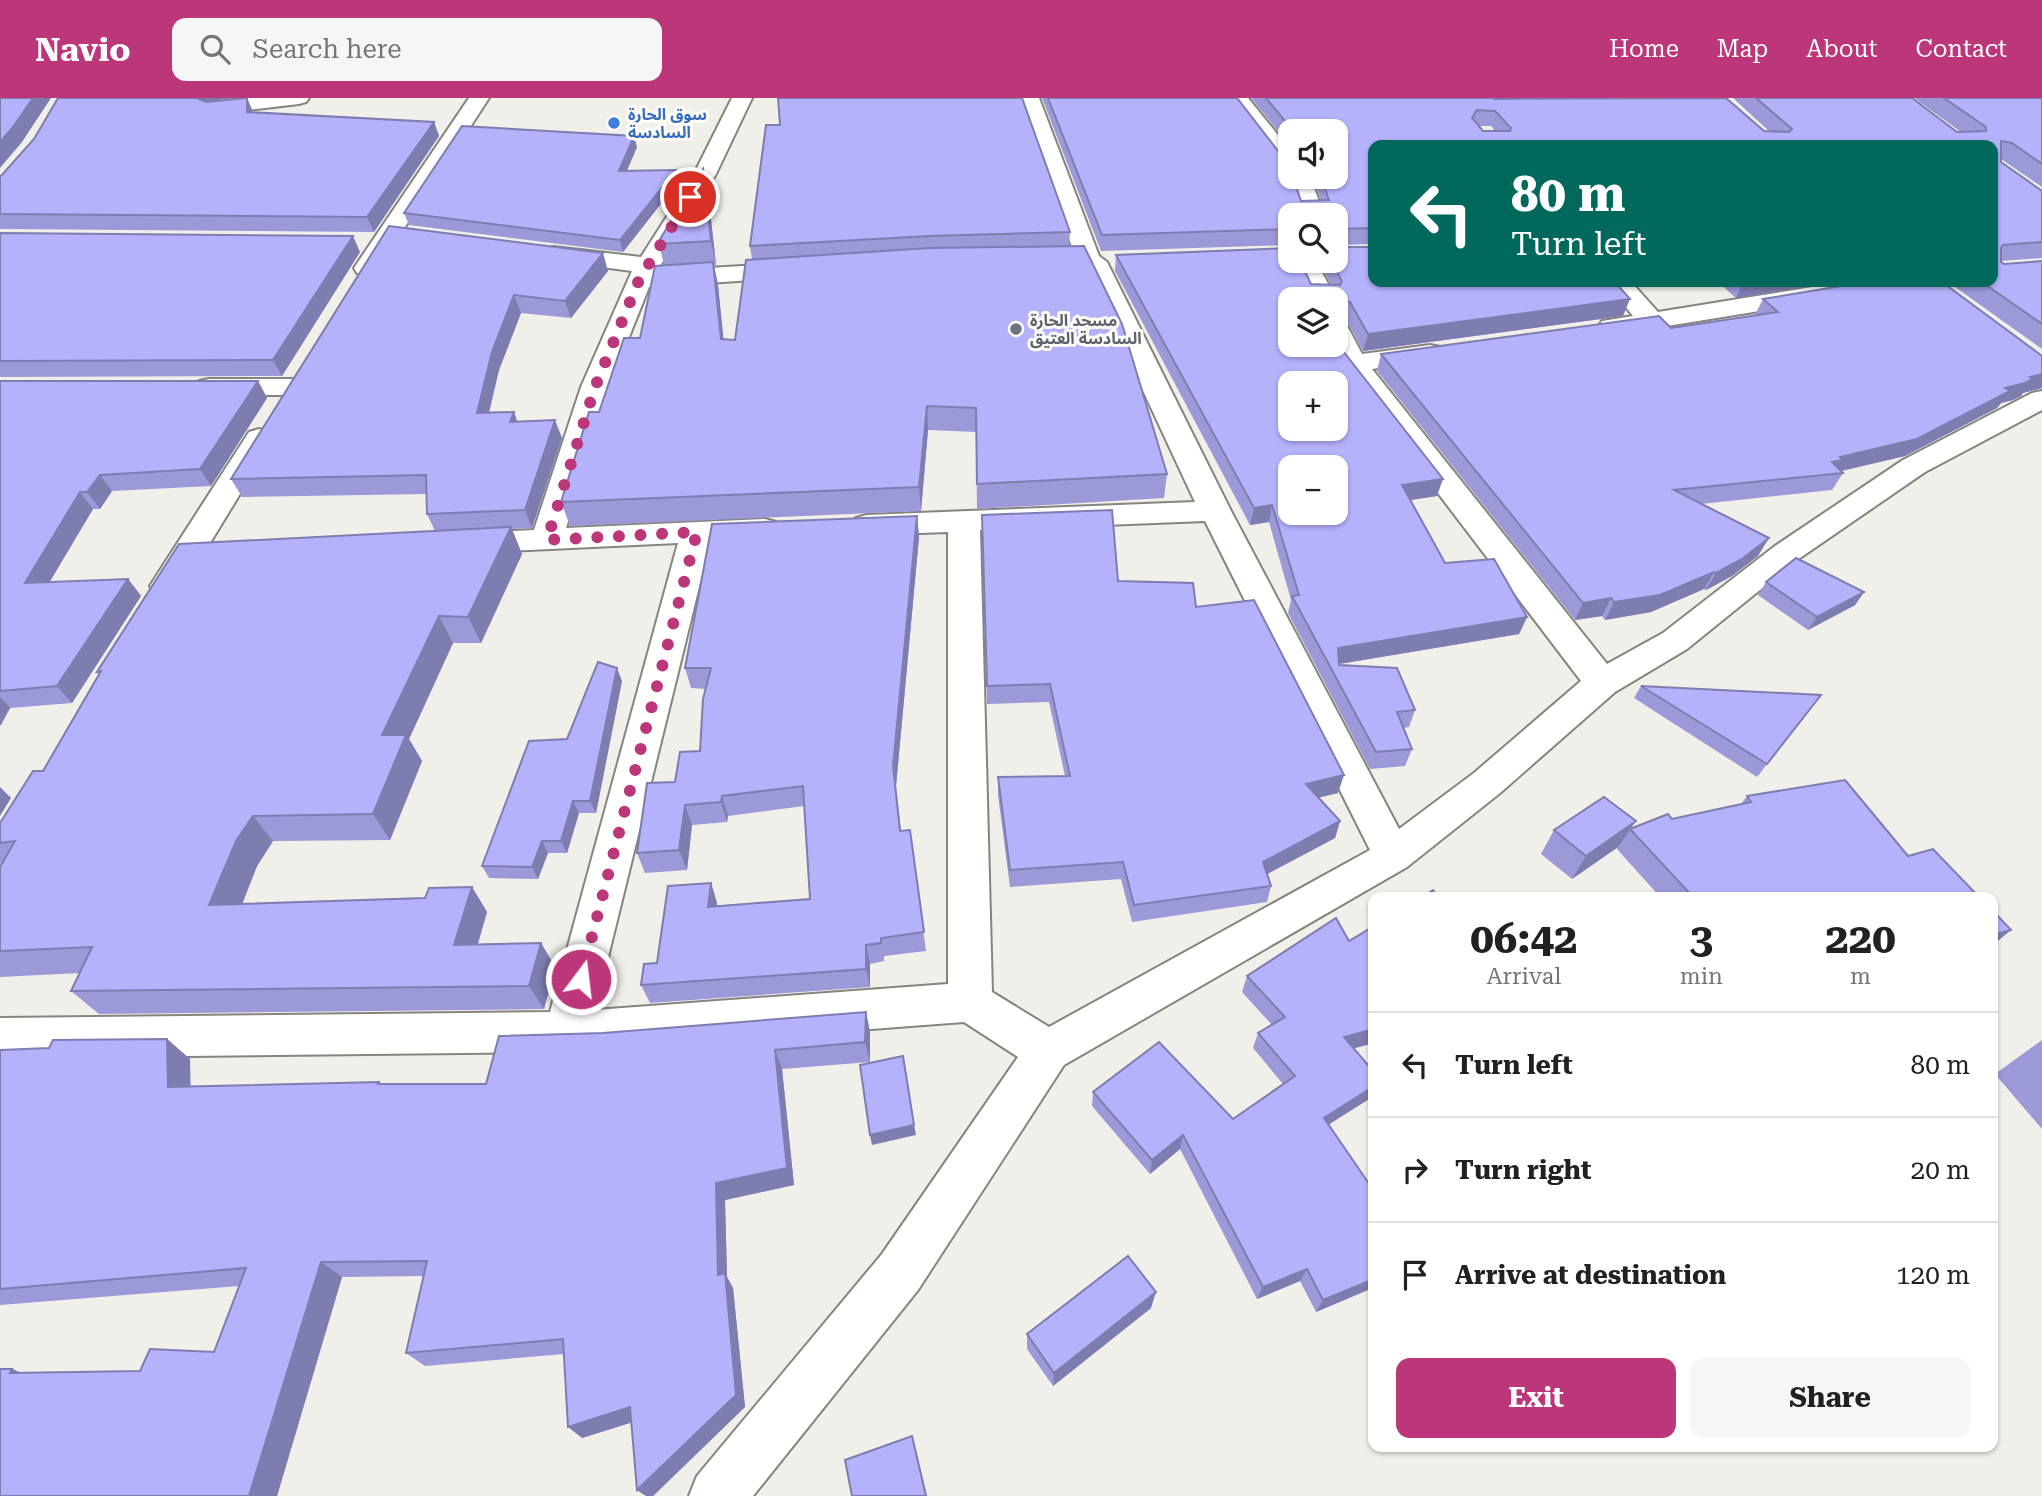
<!DOCTYPE html>
<html lang="en">
<head>
<meta charset="utf-8">
<style>
	body { margin:0; font-family:"Roboto Serif","Noto Sans Arabic",serif; background:#f6f6f6; color:#202124; height:100vh; display:flex; flex-direction:column; font-size:26px; white-space:nowrap }
	* { box-sizing:border-box; margin:0 }
	p { font-size:23px; color:#757577 }
	.icon { flex:none; width:38px; height:38px; fill:none; stroke:currentColor; stroke-width:2; stroke-linecap:round; stroke-linejoin:round }
	.map { position:relative; flex:1; overflow:hidden }
	.drawer { position:absolute; left:1368px; top:794px; width:630px; height:560px; display:flex; flex-direction:column; background:#fff; border-radius:14px; box-shadow:0 2px 5px #0004 }
	.drawer>* { flex:none }
	.guide { position:absolute; left:1368px; top:42px; width:630px; height:147px; border-radius:14px; box-shadow:0 2px 5px #0004; background:#00695c; color:#fff; overflow:hidden }
	.fabs { position:absolute; left:1278px; top:21px; display:grid; gap:14px }
	.fabs a { display:grid; place-items:center; width:70px; height:70px; border-radius:14px; background:#fff; box-shadow:0 2px 5px #0004; font-size:35px }
	.pin { position:absolute; display:grid; place-items:center; width:60px; height:60px; color:#fff; margin:-30px; border:4px solid #fff; border-radius:50%; box-shadow:0 2px 7px #0007 }
	.me { position:absolute; width:77px; margin:-38px; rotate:15deg; stroke-linejoin:round; filter:drop-shadow(0 0 5px #0008) }
	.turn { display:flex; align-items:center; gap:24px; height:147px; padding:0 28px; font-size:32px }
	.turn .icon { width:91px; height:91px; stroke-width:2.5 }
	.turn b { display:block; font-size:49px; line-height:60px }
	.eta { display:flex; justify-content:space-evenly; align-items:center; height:119px; text-align:center }
	.eta b { font-size:42px; font-weight:700; line-height:49px }
	.button { display:flex; gap:14px; margin-top:auto; padding:14px 28px }
	.button a { flex:1; height:80px; border-radius:14px; background:#bc367a; color:#fff; font-size:28px; font-weight:700; line-height:80px; text-align:center }
	.button a+a { background:#f6f6f6; color:#202124 }
	ul { padding:0; list-style:none }
	li { display:flex; align-items:center; gap:21px; height:105px; padding:0 28px; border-top:2px solid #e0e0e0 }
	li div { flex:1 }
	li b { display:block; font-size:26px }
	li em { font-style:normal }
	header { display:flex; align-items:center; gap:42px; box-sizing:border-box; height:98px; padding:0 35px; background:#bc367a; color:#fff }
	header strong { font-size:33px }
	nav { display:flex; gap:38px; margin-inline-start:auto; font-size:24px }
	.search { width:490px; height:63px; background:#f6f6f6; display:flex; align-items:center; gap:18px; box-sizing:border-box; padding:0 24px; border-radius:14px; color:#757577; font-size:26px }
	.map>svg:first-child { display:block }
	.lines { fill:none; stroke-linecap:round; stroke-linejoin:round }
	.minor-casing { stroke:#85847f; stroke-width:4 }
	.minor { fill:#fff; fill-rule:evenodd }
	.wall { fill:#9b99d8; fill-rule:evenodd }
	.shaded-wall { fill:#7e7db0 }
	.building { fill:#b4b2fb; stroke:#7e7db0; stroke-width:2; fill-rule:evenodd }
	.route { stroke:#bc367a; stroke-width:12; stroke-dasharray:0 21.6 }
	.shop-dot { fill:#3f7fe0; stroke:#fefcf6; stroke-width:2.5 }
	.worship-dot { fill:#6b7280; stroke:#fefcf6; stroke-width:2.5 }
	.labels { text-anchor:middle; stroke-width:6; stroke-linejoin:round; paint-order:stroke }
	.far-shop-label { font-size:16px; font-weight:bold; fill:#366cbe; stroke:#fefcf6; text-anchor:start }
	.far-worship-label { font-size:16px; font-weight:bold; fill:#5b616d; stroke:#fefcf6; text-anchor:start }
</style>
</head>
<body>
<header>
<strong>Navio</strong>
<div class="search"><svg class="icon" aria-label="search" viewBox="0 0 24 24"><circle cx="10" cy="10" r="6"/><path d="M15 15l6 6"/></svg>Search here</div>
<nav><a>Home</a><a>Map</a><a>About</a><a>Contact</a></nav>
</header>
<div class="map">
<svg width="2042" height="1398" viewBox="0 0 2042 1398">
	<rect width="100%" height="100%" fill="#f0efe9"/>
	<g class="lines">
		<!-- minor casing -->
		<g class="minor-casing">
			<g id="minor">
				<polygon points="246,0 309,0 306,4 299,6 214,16 207,14 204,10 207,6"/>
				<polygon points="469,0 489,0 375,175 366,177 357,175 354,170"/>
				<path d="M 732,0 L 752,0 L 716,76 L 657,173 L 796,165 L 805,167 L 808,172 L 805,177 L 796,179 L 649,189 L 609,289 L 566,430 L 765,421 L 776,424 L 781,431 L 776,438 L 710,444 L 595,912 L 948,886 L 948,434 L 867,437 L 856,434 L 851,427 L 856,420 L 867,417 L 1195,404 L 1084,166 L 1076,160 L 1019,0 L 1039,0 L 1099,158 L 1107,164 L 1231,413 L 1399,731 L 1474,675 L 1581,583 L 1339,265 L 1331,247 L 1335,247 L 1335,220 L 1344,222 L 1362,256 L 1430,247 L 1440,249 L 1444,255 L 1440,261 L 1372,271 L 1607,566 L 1663,535 L 1775,448 L 1903,362 L 2032,295 L 2042,293 L 2042,312 L 1925,374 L 1797,462 L 1687,551 L 1615,594 L 1500,695 L 1407,769 L 1064,967 L 918,1192 L 753,1398 L 689,1398 L 697,1378 L 882,1156 L 1018,959 L 964,924 L 567,954 L 0,960 L 0,920 L 550,914 L 678,445 L 465,455 L 454,452 L 449,445 L 454,438 L 465,435 L 534,432 L 581,289 L 632,173 L 554,163 L 545,161 L 542,156 L 545,151 L 554,149 L 641,159 L 694,76 ZM 1205,423 L 1370,752 L 1049,929 L 992,894 L 980,432 Z"/>
				<polygon points="1227,0 1248,0 1290,52 1290,74 1282,72"/>
				<polygon points="1290,76 1290,79 1310,79 1324,117 1300,117 1288,79"/>
				<polygon points="1292,163 1316,163 1336,201 1335,202 1310,201"/>
				<polygon points="1605,184 1631,184 1658,214 1843,184 1902,184 1898,189 1889,192 1611,237 1602,235 1598,229 1602,223 1633,218"/>
				<polygon points="209,281 291,281 301,283 305,289 301,295 291,297 209,297 199,295 195,289 199,283"/>
				<polygon points="259,331 269,334 274,340 179,496 167,499 155,496 150,488 155,480 249,334"/>
			</g>
		</g>
		<!-- minor -->
		<use href="#minor" class="minor"/>
	</g>
	<!-- wall -->
	<g class="wall">
		<polygon points="58,0 233,0 206,4 247,0 253,14 434,24 439,38 374,134 0,131 0,79 34,41"/>
		<path d="M 1042,0 L 1237,0 L 1289,66 L 1301,103 L 1321,103 L 1313,79 L 1335,79 L 1335,33 L 1290,33 L 1290,48 L 1251,0 L 1491,0 L 1495,1 L 1770,34 L 1733,0 L 1912,0 L 1957,34 L 1961,34 L 1914,0 L 2042,0 L 2042,89 L 2001,61 L 2001,64 L 2042,93 L 2042,160 L 2001,163 L 2004,166 L 2042,163 L 2042,251 L 1948,184 L 1993,184 L 1993,47 L 1374,47 L 1374,146 L 1336,147 L 1338,149 L 1623,218 L 1363,253 L 1346,221 L 1336,219 L 1335,231 L 1335,201 L 1290,201 L 1340,249 L 1437,398 L 1410,402 L 1445,465 L 1527,519 L 1519,536 L 1339,566 L 1415,612 L 1409,629 L 1403,630 L 1412,651 L 1405,668 L 1370,671 L 1288,515 L 1291,502 L 1269,424 L 1250,427 L 1115,173 L 1116,157 L 1311,186 L 1331,187 L 1319,163 L 1335,163 L 1335,117 L 1290,117 L 1290,147 L 1101,153 ZM 1478,28 L 1491,28 L 1495,33 L 1483,33 Z"/>
		<polygon points="780,27 1070,134 1069,148 1167,376 1164,400 977,411 976,334 928,332 921,413 570,428 561,404 599,314 640,240 664,167 659,146 708,94 716,167 714,167 718,187 723,241 735,242 752,161 750,148"/>
		<polygon points="637,49 627,72 676,72 678,84 623,154 409,127 404,115"/>
		<polygon points="389,128 608,173 571,220 521,215 499,272 489,315 514,314 517,324 562,340 532,430 512,431 522,456 481,545 453,545 409,641 422,663 390,742 273,743 257,768 242,806 425,800 472,789 487,814 478,846 541,845 555,869 544,911 99,916 71,893 80,875 0,879 0,770 2,767 0,765 0,725 43,673 99,577 97,574 435,433 427,416 427,396 242,399 231,381"/>
		<polygon points="0,135 360,154 282,278 0,279"/>
		<polygon points="1718,184 1831,184 1736,200"/>
		<polygon points="1763,201 2042,258 2042,290 2023,295 2021,298 2013,302 2001,305 1997,310 1905,358 1842,373 1843,375 1832,392 1701,406 1758,458 1732,478 1706,492 1704,491 1651,514 1605,522 1602,518 1575,522 1377,273 1381,256 1671,230 1755,217"/>
		<polygon points="0,283 258,283 267,300 211,388 112,393 100,411 93,411 49,484 128,481 141,498 72,605 10,610 0,627"/>
		<polygon points="982,417 1118,483 1196,509 1338,695 1319,699 1340,723 1335,740 1267,776 1271,788 1267,804 1132,824 1121,781 1010,789 998,697 998,679 1065,678 1049,604 987,606"/>
		<polygon points="917,418 919,439 896,688 901,733 910,732 926,853 884,858 884,863 870,866 870,889 650,905 641,887 657,865 711,785 717,805 717,808 810,801 804,708 728,718 727,724 692,727 687,772 645,775 637,755 675,684 700,653 706,591 691,590 685,570"/>
		<polygon points="1766,484 1864,494 1855,507 1808,532 1758,497"/>
		<polygon points="622,583 596,715 579,715 567,755 548,755 538,781 489,780 482,768 567,641"/>
		<polygon points="1641,588 1821,597 1757,679 1634,600"/>
		<polygon points="1747,698 1908,758 1980,800 1661,800 1617,751 1618,749 1572,781 1541,756 1554,732 1631,730 1741,706"/>
		<polygon points="1374,828 1374,945 1354,950 1329,1027 1374,1093 1374,1198 1370,1191 1316,1214 1300,1183 1257,1201 1180,1051 1150,1076 1092,1008 1093,994 1233,1021 1283,986 1253,950 1258,935 1272,927 1242,894 1247,878 1349,843"/>
		<polygon points="866,914 870,934 870,964 782,971 794,1087 725,1102 727,1179 733,1190 745,1309 653,1398 646,1398 637,1392 632,1324 582,1340 564,1256 425,1268 406,1255 424,1178 342,1179 277,1398 0,1398 12,1271 22,1275 140,1273 214,1254 239,1188 0,1207 0,952 49,950 167,941 190,961 190,989 381,986 486,986 603,935"/>
		<polygon points="2042,942 2042,1031 1995,976"/>
		<polygon points="1151,1210 1053,1288 1027,1251 1027,1236"/>
	</g>
	<!-- shaded-wall -->
	<g class="shaded-wall">
		<polygon points="33,0 51,0 22,44 0,70 0,44"/>
		<polygon points="196,0 233,0 207,3 201,10"/>
		<polygon points="247,0 253,14 247,14"/>
		<polygon points="434,24 439,38 374,134 367,119"/>
		<polygon points="634,38 637,49 622,84 619,73"/>
		<polygon points="703,71 708,94 716,167 711,143"/>
		<polygon points="676,72 678,84 623,154 620,142"/>
		<polygon points="353,138 360,154 282,278 273,262"/>
		<polygon points="603,155 608,173 571,220 565,203"/>
		<polygon points="713,164 718,187 726,265 721,241"/>
		<polygon points="1743,184 1831,184 1736,200"/>
		<polygon points="514,197 521,215 499,272 484,334 477,315 492,254"/>
		<polygon points="1630,201 1623,218 1363,253 1368,236"/>
		<polygon points="2042,272 2042,290 2023,295 2021,298 2013,302 2001,305 1997,310 1905,358 1836,374 1832,364 1840,359 2005,290 2030,279"/>
		<polygon points="258,283 267,300 211,388 200,371"/>
		<polygon points="927,308 928,332 921,413 919,389"/>
		<polygon points="514,314 520,332 510,324"/>
		<polygon points="555,322 562,340 532,430 525,412"/>
		<polygon points="100,377 112,393 100,411 87,394"/>
		<polygon points="1443,381 1437,398 1397,404 1402,387"/>
		<polygon points="80,394 93,411 39,502 25,485"/>
		<polygon points="1272,407 1269,424 1250,427 1254,410"/>
		<polygon points="917,418 919,439 896,688 893,668"/>
		<polygon points="511,429 522,456 481,545 468,519"/>
		<polygon points="1769,440 1758,458 1732,478 1706,492 1716,475"/>
		<polygon points="1714,474 1704,491 1651,514 1605,522 1614,504"/>
		<polygon points="128,481 141,498 72,605 57,588"/>
		<polygon points="1864,494 1855,507 1808,532 1817,519"/>
		<polygon points="1611,500 1602,518 1575,522 1583,505"/>
		<polygon points="439,518 453,545 409,641 422,663 390,742 373,716 382,637"/>
		<polygon points="1527,519 1519,536 1333,567 1338,550"/>
		<polygon points="617,570 622,583 596,715 590,703"/>
		<polygon points="0,599 10,610 1,627 0,627"/>
		<polygon points="1344,677 1338,695 1301,704 1306,686"/>
		<polygon points="0,689 11,700 0,718"/>
		<polygon points="722,698 728,718 727,724 721,704"/>
		<polygon points="573,703 579,715 567,755 561,743"/>
		<polygon points="685,707 692,727 687,772 679,752"/>
		<polygon points="253,718 273,743 257,768 232,832 209,807 236,743"/>
		<polygon points="1340,723 1335,740 1258,781 1263,764"/>
		<polygon points="1636,723 1618,749 1572,781 1586,758"/>
		<polygon points="542,743 548,755 538,781 532,769"/>
		<polygon points="711,785 717,805 715,828 708,809"/>
		<polygon points="472,789 487,814 470,871 454,847"/>
		<polygon points="2011,832 1993,847 1993,837"/>
		<polygon points="541,845 555,869 544,911 529,888"/>
		<polygon points="866,847 870,866 870,889 866,871"/>
		<polygon points="866,914 870,934 870,964 865,944"/>
		<polygon points="1374,931 1374,945 1337,955 1344,939"/>
		<polygon points="167,941 190,961 191,1008 168,989"/>
		<polygon points="775,952 782,971 794,1087 725,1102 727,1179 733,1190 745,1309 653,1398 646,1398 637,1392 718,1177 716,1085"/>
		<polygon points="1374,988 1374,998 1317,1034 1324,1020"/>
		<polygon points="914,1027 916,1037 872,1047 870,1037"/>
		<polygon points="1183,1037 1180,1051 1150,1076 1152,1062"/>
		<polygon points="321,1164 342,1179 277,1398 249,1398"/>
		<polygon points="1307,1171 1300,1183 1257,1201 1263,1189"/>
		<polygon points="1374,1181 1374,1185 1370,1191 1316,1214 1323,1202"/>
		<polygon points="1156,1194 1151,1210 1053,1288 1054,1275"/>
		<polygon points="12,1271 43,1284 10,1275"/>
		<polygon points="630,1309 643,1321 582,1340 568,1329"/>
		<polygon points="912,1338 927,1398 926,1398"/>
	</g>
	<!-- building -->
	<g class="building">
		<polygon points="0,0 33,0 13,29 0,44"/>
		<polygon points="58,0 197,0 206,4 247,0 247,14 434,24 367,119 0,116 0,79 34,41"/>
		<polygon points="778,0 1022,0 1070,134 929,138 750,148 766,27 780,27"/>
		<path d="M 1048,0 L 1237,0 L 1282,58 L 1290,60 L 1288,64 L 1290,69 L 1290,79 L 1293,79 L 1301,103 L 1329,102 L 1321,79 L 1335,79 L 1335,33 L 1293,33 L 1266,0 L 1491,0 L 1495,1 L 1726,0 L 1764,33 L 1789,34 L 1792,31 L 1756,0 L 1912,0 L 1957,34 L 1986,33 L 1986,29 L 1944,0 L 2042,0 L 2042,66 L 2012,45 L 2001,43 L 2001,64 L 2042,93 L 2042,144 L 2003,147 L 2001,150 L 2001,164 L 2004,166 L 2042,163 L 2042,226 L 1982,184 L 1993,184 L 1993,47 L 1374,47 L 1374,130 L 1336,131 L 1336,147 L 1338,149 L 1374,149 L 1374,184 L 1615,184 L 1630,201 L 1368,236 L 1350,204 L 1337,201 L 1335,228 L 1335,201 L 1290,201 L 1290,247 L 1335,247 L 1335,237 L 1340,249 L 1443,381 L 1402,387 L 1445,465 L 1494,461 L 1527,519 L 1338,550 L 1339,567 L 1397,570 L 1415,612 L 1397,614 L 1412,651 L 1376,654 L 1292,498 L 1299,497 L 1272,407 L 1254,410 L 1116,157 L 1290,150 L 1290,163 L 1300,163 L 1311,186 L 1340,187 L 1342,183 L 1331,163 L 1335,163 L 1335,117 L 1290,117 L 1290,131 L 1102,137 ZM 1477,12 L 1495,13 L 1511,30 L 1510,33 L 1483,33 L 1472,20 ZM 1290,285 L 1335,285 L 1335,331 L 1290,331 ZM 1290,369 L 1335,369 L 1335,415 L 1290,415 Z"/>
		<polygon points="462,28 634,38 619,73 676,72 620,142 404,115"/>
		<polygon points="703,71 711,143 659,146 660,141"/>
		<polygon points="389,128 603,155 565,203 514,197 492,254 477,315 514,314 510,324 555,322 525,412 427,416 426,377 231,381"/>
		<polygon points="0,135 353,138 273,262 0,263"/>
		<polygon points="1084,148 1122,226 1167,376 977,386 976,310 927,308 919,389 561,404 589,314 599,314 624,240 640,240 655,168 713,164 721,241 735,242 746,162 929,150"/>
		<polygon points="1865,184 1942,184 2042,258 2042,276 2030,279 2033,281 2025,285 2005,290 2010,293 1917,341 1840,359 1843,362 1832,364 1843,375 1674,392 1769,440 1742,461 1716,475 1714,474 1660,497 1614,504 1611,500 1583,505 1381,256 1659,218 1671,230 1778,214 1763,201"/>
		<polygon points="0,283 258,283 200,371 100,377 87,394 80,394 25,485 128,481 57,588 0,593"/>
		<polygon points="1112,412 1118,483 1193,485 1196,509 1254,502 1344,677 1306,686 1340,723 1263,764 1271,788 1134,807 1123,764 1010,772 998,679 1070,678 1050,586 987,588 982,417"/>
		<polygon points="917,418 893,668 900,733 910,732 924,834 881,840 881,845 866,847 866,871 641,887 644,866 657,865 668,788 711,785 708,809 810,801 803,688 722,698 721,704 685,707 679,752 637,755 647,685 675,684 680,654 700,653 703,601 711,570 685,570 712,426"/>
		<polygon points="511,429 468,519 439,518 382,637 406,637 373,716 253,718 236,743 209,807 425,800 429,790 472,789 454,847 541,845 529,888 71,893 92,849 0,853 0,769 15,743 0,745 0,725 33,673 43,673 101,573 97,574 179,446"/>
		<polygon points="1796,460 1864,494 1817,519 1766,484"/>
		<polygon points="598,564 617,570 590,703 573,703 561,743 542,743 532,769 482,768 529,643 567,641"/>
		<polygon points="1641,588 1821,597 1767,666"/>
		<polygon points="1845,682 1908,758 1933,751 1980,800 1694,800 1630,731 1668,716 1672,721 1751,704 1747,698"/>
		<polygon points="1604,699 1636,723 1586,758 1554,732"/>
		<polygon points="1433,792 1439,800 1421,800"/>
		<polygon points="1993,813 2011,832 1993,837"/>
		<polygon points="1336,820 1349,843 1374,828 1374,931 1344,939 1374,974 1374,988 1324,1020 1374,1093 1374,1181 1323,1202 1307,1171 1263,1189 1183,1037 1152,1062 1093,994 1159,944 1233,1021 1295,978 1258,935 1285,919 1247,878"/>
		<polygon points="866,914 865,944 775,952 787,1070 716,1085 718,1177 725,1175 736,1297 637,1392 630,1309 568,1329 563,1241 406,1255 427,1163 321,1164 249,1398 0,1398 0,1271 12,1271 10,1275 140,1273 150,1251 214,1254 246,1170 0,1191 0,952 49,950 53,942 167,941 168,989 379,984 378,986 486,986 499,938 603,935"/>
		<polygon points="903,958 914,1027 870,1037 860,967"/>
		<polygon points="1128,1158 1156,1194 1054,1275 1027,1236"/>
		<polygon points="912,1338 926,1398 852,1398 845,1362"/>
	</g>
	<g class="lines">
		<!-- route -->
		<polyline class="route" points="581,881 697,434 547,442 595,289 639,182 690,99"/>
	</g>
	<!-- markers -->
	<circle class="shop-dot" cx="614" cy="25" r="7"/>
	<circle class="worship-dot" cx="1016" cy="231" r="7"/>
	<g class="labels">
		<!-- far-shop labels -->
		<g class="far-shop-label">
			<text x="628" y="22">سوق الحارة<tspan x="628" dy="18">السادسة</tspan></text>
		</g>
		<!-- far-worship labels -->
		<g class="far-worship-label">
			<text x="1030" y="228">مسجد الحارة<tspan x="1030" dy="18">السادسة العتيق</tspan></text>
		</g>
	</g>
</svg>
<div class="fabs">
<a><svg class="icon" aria-label="sound" viewBox="0 0 24 24"><path d="M4 9h4l5-4v14l-5-4H4zM17 9q2 3 0 6"/></svg></a>
<a><svg class="icon" aria-label="search" viewBox="0 0 24 24"><circle cx="10" cy="10" r="6"/><path d="M15 15l6 6"/></svg></a>
<a><svg class="icon" aria-label="layers" viewBox="0 0 24 24"><path d="M12 4l9 5-9 5-9-5zM3 14l9 5 9-5"/></svg></a>
<a>+</a>
<a>−</a>
</div>
<div class="pin" style="left:690px;top:99px;background:#d93025"><svg class="icon" aria-label="arrive" viewBox="0 0 24 24"><path d="M6 21V4h12l-3 4 3 4H6"/></svg></div>
<svg class="me" style="left:581px;top:881px" viewBox="-20 -20 40 40"><circle r="17" fill="#bc367a" stroke="#fff" stroke-width="3"/><path d="M0-11L8 9 0 5-8 9z" fill="#fff"/></svg>
<div class="guide">
<div class="turn"><svg class="icon" aria-label="left" viewBox="0 0 24 24"><path d="M17 20v-9H6M10 6l-5 5 5 5"/></svg><div><b>80 m</b>Turn left</div></div>
</div>
<section class="drawer">
<div class="eta">
<div><b>06:42</b><p>Arrival</p></div>
<div><b>3</b><p>min</p></div>
<div><b>220</b><p>m</p></div>
</div>
<ul>
<li><svg class="icon" aria-label="left" viewBox="0 0 24 24"><path d="M17 20v-9H6M10 6l-5 5 5 5"/></svg><div><b>Turn left</b></div><em>80 m</em></li>
<li><svg class="icon" aria-label="right" viewBox="0 0 24 24"><path d="M7 20v-9h11M14 6l5 5-5 5"/></svg><div><b>Turn right</b></div><em>20 m</em></li>
<li><svg class="icon" aria-label="arrive" viewBox="0 0 24 24"><path d="M6 21V4h12l-3 4 3 4H6"/></svg><div><b>Arrive at destination</b></div><em>120 m</em></li>
</ul>
<div class="button"><a>Exit</a><a>Share</a></div>
</section>
</div>
</body>
</html>
